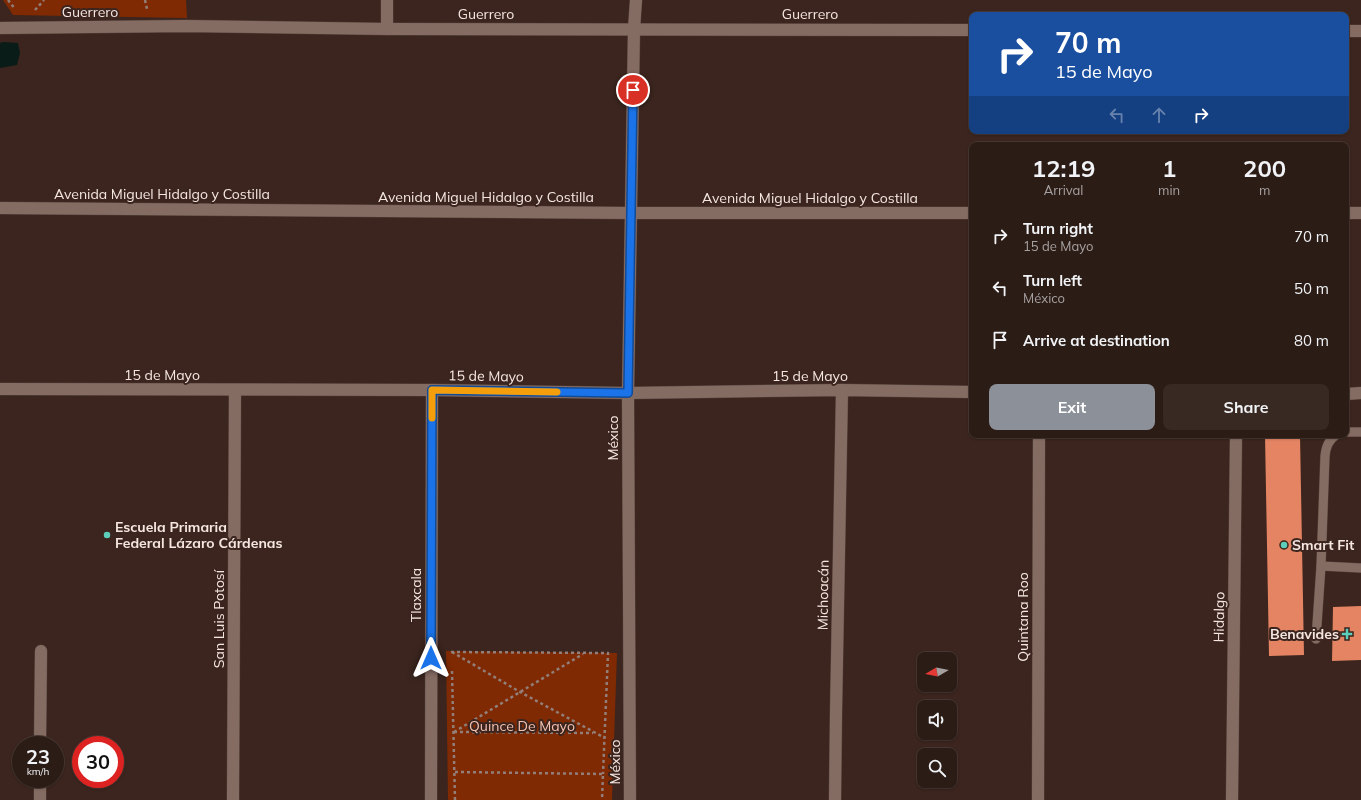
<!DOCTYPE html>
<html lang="en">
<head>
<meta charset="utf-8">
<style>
	body { margin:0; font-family:Mulish,sans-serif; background:#382923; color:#f1f3f6; height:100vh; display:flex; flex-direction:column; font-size:15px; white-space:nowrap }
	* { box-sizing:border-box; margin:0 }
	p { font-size:13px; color:#a6a1a1 }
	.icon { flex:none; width:22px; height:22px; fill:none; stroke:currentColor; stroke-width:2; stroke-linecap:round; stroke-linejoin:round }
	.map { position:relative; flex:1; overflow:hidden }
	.details { position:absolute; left:969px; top:142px; width:380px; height:296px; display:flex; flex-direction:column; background:#2c1c16; border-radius:8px; box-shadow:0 1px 3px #0004,0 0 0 1px #483a35 }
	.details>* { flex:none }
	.top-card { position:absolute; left:969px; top:12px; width:380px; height:122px; border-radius:8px; box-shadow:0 1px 3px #0004,0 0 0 1px #483a35; background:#1a4fa0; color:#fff; overflow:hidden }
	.needle { width:26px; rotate:260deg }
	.tools { position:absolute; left:917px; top:652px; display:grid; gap:8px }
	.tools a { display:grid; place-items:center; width:40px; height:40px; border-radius:8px; background:#2c1c16; box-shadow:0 1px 3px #0004,0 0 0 1px #483a35; font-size:20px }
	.speed { position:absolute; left:12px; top:736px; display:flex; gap:8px; font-size:20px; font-weight:700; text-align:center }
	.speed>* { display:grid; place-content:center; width:52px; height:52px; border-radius:50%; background:#2c1c16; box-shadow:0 1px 3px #0004,0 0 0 1px #483a35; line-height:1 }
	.speed small { font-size:10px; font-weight:400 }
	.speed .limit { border:6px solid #d22; background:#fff; color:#111 }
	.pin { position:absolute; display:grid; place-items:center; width:34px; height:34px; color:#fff; margin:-17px; border:2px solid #fff; border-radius:50%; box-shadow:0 1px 4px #0007 }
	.me { position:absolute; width:44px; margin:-22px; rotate:0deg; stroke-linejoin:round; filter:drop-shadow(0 0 3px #0008) }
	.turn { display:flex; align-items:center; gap:14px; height:84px; padding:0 20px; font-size:18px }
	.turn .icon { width:52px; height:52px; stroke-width:2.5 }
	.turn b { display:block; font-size:28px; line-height:34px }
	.lanes { display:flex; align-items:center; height:38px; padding:0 20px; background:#0003; justify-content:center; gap:20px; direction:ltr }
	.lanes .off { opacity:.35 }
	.eta { display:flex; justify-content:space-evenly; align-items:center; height:68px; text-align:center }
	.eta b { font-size:24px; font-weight:700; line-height:28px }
	.button { display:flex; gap:8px; margin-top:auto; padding:8px 20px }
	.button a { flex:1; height:46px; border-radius:8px; background:#8c9099; color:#fff; font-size:16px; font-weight:700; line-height:46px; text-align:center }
	.button a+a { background:#382923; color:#f1f3f6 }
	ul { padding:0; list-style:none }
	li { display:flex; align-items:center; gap:12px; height:52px; padding:0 20px }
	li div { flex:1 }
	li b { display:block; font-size:15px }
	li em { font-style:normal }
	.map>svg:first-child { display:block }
	.green { fill:#802a03 }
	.water { fill:#091c18 }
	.building { fill:#e48463 }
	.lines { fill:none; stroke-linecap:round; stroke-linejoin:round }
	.lane-casing { stroke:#54423b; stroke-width:10 }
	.street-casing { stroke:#54423b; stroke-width:13 }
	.path { stroke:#927f79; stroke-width:2.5; stroke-dasharray:3 3; stroke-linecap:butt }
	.lane { stroke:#856c63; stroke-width:9 }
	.street { stroke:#856c63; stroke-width:12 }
	.route-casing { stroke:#114b97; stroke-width:10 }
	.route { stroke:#1a73e8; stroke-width:7 }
	.slow { stroke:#f59e0b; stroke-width:7 }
	.poi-dot { fill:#5cceba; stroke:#3b251e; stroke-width:1.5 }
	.labels { text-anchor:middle; stroke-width:4; stroke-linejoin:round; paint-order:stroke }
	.street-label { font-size:14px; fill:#f5e6e1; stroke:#3b251e }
	.poi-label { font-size:14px; font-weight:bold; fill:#f5e6e1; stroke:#3b251e; text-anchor:start }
	.park-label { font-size:14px; fill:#f4c2b1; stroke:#3b251e }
</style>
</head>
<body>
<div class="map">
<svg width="1361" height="800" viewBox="0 0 1361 800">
	<rect width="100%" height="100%" fill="#3b251e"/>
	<!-- green -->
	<g class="green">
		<polygon points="3,0 186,0 187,18 13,15"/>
		<polygon points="446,651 617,653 612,800 448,800"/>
	</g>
	<!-- water -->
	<polygon class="water" points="3,42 18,43 20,53 17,65 0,68 0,43"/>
	<!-- building -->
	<g class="building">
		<polygon points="1265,435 1300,435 1304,655 1269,656"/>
		<polygon points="1361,606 1361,660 1332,661 1333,607"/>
	</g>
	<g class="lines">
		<!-- lane casing -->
		<g class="lane-casing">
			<g id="lane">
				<polyline points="1346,432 1361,432"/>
				<polyline points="1321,566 1361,568"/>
				<path d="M 1316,639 L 1321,566 L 1325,456 C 1326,447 1328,441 1336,435"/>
			</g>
		</g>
		<!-- street casing -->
		<g class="street-casing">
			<g id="street">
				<polyline points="0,28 186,26 387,29 972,30"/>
				<polyline points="387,29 387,0"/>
				<polyline points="1346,31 1361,31"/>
				<polyline points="0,208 631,213 972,213"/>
				<polyline points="1346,213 1361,213"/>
				<polyline points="0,389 432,390 628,393 842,390 972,392"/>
				<polyline points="1346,394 1361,393"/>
				<polyline points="40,745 41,651"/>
				<polyline points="40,800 40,779"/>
				<polyline points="233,800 235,390"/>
				<polyline points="431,800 432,390"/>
				<polyline points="630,800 628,393 634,29 636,0"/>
				<polyline points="835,800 836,713 842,390"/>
				<polyline points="1038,800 1039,435"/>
				<polyline points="1232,800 1236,435"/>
			</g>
		</g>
		<!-- path -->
		<g class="path">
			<polyline points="8,0 15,9"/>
			<polyline points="145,0 147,9"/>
			<polyline points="35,10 44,0"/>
			<polyline points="451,652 608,653 603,774"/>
			<polyline points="452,652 520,692 605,738"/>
			<polyline points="452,671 455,800"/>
			<polyline points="454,732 583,654"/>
			<polyline points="454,732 593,733"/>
			<polyline points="455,772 603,774 602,800"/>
		</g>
		<!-- lane -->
		<use href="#lane" class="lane"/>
		<!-- street -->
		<use href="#street" class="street"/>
	</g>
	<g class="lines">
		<!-- route casing -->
		<g class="route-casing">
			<polyline id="route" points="431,658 432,390 628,393 633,90"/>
		</g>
		<!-- route -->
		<use href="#route" class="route"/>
		<!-- slow -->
		<polyline class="slow" points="432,418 432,390 557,392"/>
	</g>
	<!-- markers -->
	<g class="poi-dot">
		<circle cx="107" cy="535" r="4"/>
		<circle cx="1284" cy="545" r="4"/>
		<path d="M1345 628h4v4h4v4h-4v4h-4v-4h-4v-4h4z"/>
	</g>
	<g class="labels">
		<!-- street labels -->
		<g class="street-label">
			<text x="90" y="17">Guerrero</text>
			<text x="486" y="19">Guerrero</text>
			<text x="810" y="19">Guerrero</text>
			<text x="162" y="199">Avenida Miguel Hidalgo y Costilla</text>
			<text x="486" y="202">Avenida Miguel Hidalgo y Costilla</text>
			<text x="810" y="203">Avenida Miguel Hidalgo y Costilla</text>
			<text x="162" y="380">15 de Mayo</text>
			<text transform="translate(486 376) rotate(1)" y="5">15 de Mayo</text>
			<text x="810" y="381">15 de Mayo</text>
			<text transform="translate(613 438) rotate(-90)" y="5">México</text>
			<text transform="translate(416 595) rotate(-90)" y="5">Tlaxcala</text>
			<text transform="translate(823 595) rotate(-89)" y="5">Michoacán</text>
			<text transform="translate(1023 617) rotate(-90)" y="5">Quintana Roo</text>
			<text transform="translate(1219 617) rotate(-89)" y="5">Hidalgo</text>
			<text transform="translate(219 619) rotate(-90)" y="5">San Luis Potosí</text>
			<text transform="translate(615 762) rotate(-90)" y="5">México</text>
		</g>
		<!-- poi labels -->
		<g class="poi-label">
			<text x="115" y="532">Escuela Primaria<tspan x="115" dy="16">Federal Lázaro Cárdenas</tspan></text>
			<text x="1292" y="550">Smart Fit</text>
			<text x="1339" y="639" text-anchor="end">Benavides</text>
		</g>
		<!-- park labels -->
		<g class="park-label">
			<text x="522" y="731">Quince De Mayo</text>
		</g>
	</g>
</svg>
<div class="tools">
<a><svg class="needle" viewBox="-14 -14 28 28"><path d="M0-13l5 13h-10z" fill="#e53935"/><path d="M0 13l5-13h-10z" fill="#a6a1a1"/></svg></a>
<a><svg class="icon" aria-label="sound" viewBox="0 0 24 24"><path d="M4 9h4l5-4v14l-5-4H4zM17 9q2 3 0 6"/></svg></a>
<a><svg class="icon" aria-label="search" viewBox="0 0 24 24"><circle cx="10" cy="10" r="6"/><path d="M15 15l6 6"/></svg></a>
</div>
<div class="speed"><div>23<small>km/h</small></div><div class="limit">30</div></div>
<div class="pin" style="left:633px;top:90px;background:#d93025"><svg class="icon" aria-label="arrive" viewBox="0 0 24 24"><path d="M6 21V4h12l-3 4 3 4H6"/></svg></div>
<svg class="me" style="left:431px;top:658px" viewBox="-20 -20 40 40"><path d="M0-17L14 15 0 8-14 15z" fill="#1a73e8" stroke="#fff" stroke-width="4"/></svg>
<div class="top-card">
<div class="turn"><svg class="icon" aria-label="right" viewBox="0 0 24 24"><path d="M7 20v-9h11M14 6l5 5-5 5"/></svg><div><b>70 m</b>15 de Mayo</div></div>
<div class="lanes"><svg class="icon off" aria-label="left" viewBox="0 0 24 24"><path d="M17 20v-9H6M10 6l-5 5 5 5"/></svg><svg class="icon off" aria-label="ahead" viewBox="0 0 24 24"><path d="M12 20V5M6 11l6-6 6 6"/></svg><svg class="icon" aria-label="right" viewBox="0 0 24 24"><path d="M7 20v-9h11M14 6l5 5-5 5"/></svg></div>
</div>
<section class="details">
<div class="eta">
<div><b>12:19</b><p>Arrival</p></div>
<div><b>1</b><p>min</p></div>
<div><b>200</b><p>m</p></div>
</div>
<ul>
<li><svg class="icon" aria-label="right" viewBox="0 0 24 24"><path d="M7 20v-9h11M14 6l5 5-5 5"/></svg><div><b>Turn right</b><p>15 de Mayo</p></div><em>70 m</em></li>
<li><svg class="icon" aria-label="left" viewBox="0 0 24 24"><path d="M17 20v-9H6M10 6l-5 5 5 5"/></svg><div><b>Turn left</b><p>México</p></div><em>50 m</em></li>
<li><svg class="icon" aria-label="arrive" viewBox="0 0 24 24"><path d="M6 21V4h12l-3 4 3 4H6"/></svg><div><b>Arrive at destination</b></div><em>80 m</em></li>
</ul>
<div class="button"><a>Exit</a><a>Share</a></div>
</section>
</div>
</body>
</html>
